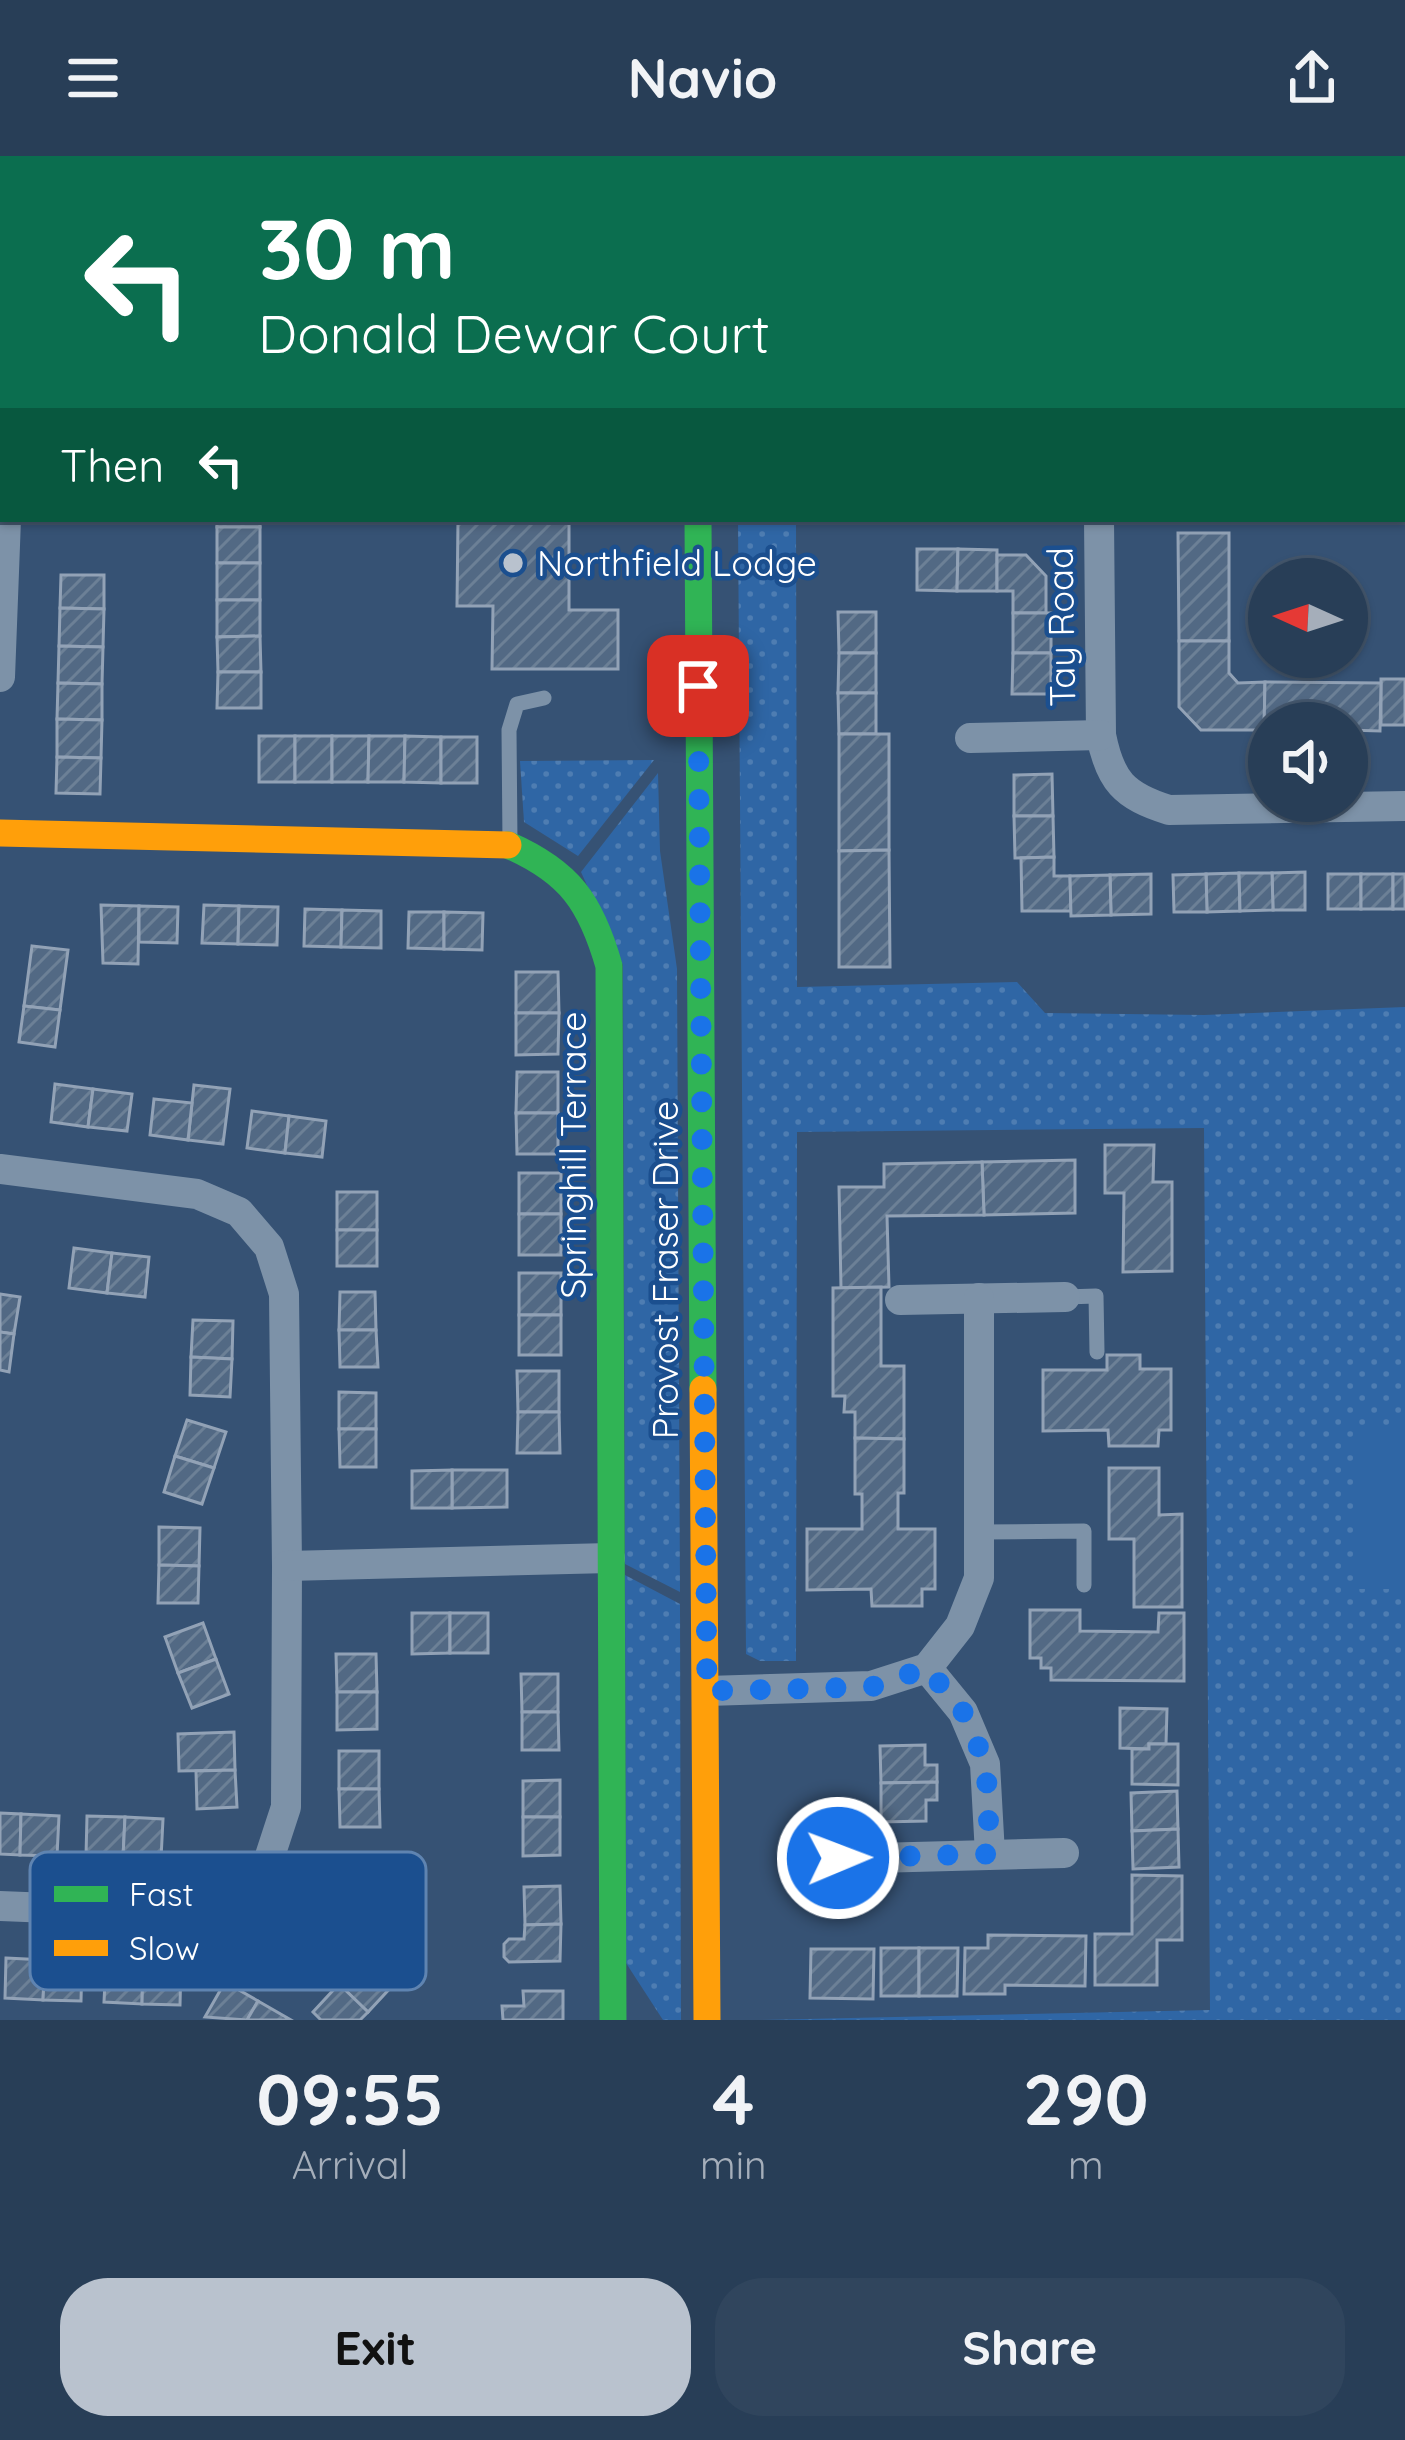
<!DOCTYPE html>
<html lang="en">
<head>
<meta charset="utf-8">
<style>
	body { margin:0; font-family:Quicksand,sans-serif; background:#30455d; color:#f1f3f6; height:100vh; display:flex; flex-direction:column; font-size:45px; white-space:nowrap }
	* { box-sizing:border-box; margin:0 }
	p { font-size:39px; color:#a5aeba }
	.icon { flex:none; width:66px; height:66px; fill:none; stroke:currentColor; stroke-width:2; stroke-linecap:round; stroke-linejoin:round }
	.map { position:relative; height:1864px; overflow:hidden }
	.details { display:flex; flex-direction:column; background:#283e57; flex:1 }
	.details>* { flex:none }
	.top-card { position:absolute; left:0px; top:0px; width:1407px; height:366px; box-shadow:0 3px 9px #0004,0 0 0 3px #44576d; background:#0b6e4f; color:#fff; overflow:hidden }
	.needle { width:78px; rotate:273deg }
	.fabs { position:absolute; left:1248px; top:402px; display:grid; gap:24px }
	.fabs a { display:grid; place-items:center; width:120px; height:120px; border-radius:50%; background:#283e57; box-shadow:0 3px 9px #0004,0 0 0 3px #44576d; font-size:60px }
	.pin { position:absolute; display:grid; place-items:center; width:102px; height:102px; color:#fff; margin:-51px; border-radius:24px; box-shadow:0 6px 18px #0006 }
	.me { position:absolute; width:132px; margin:-66px; rotate:89deg; stroke-linejoin:round; filter:drop-shadow(0 0 9px #0008) }
	.turn { display:flex; align-items:center; gap:42px; height:252px; padding:0 60px; font-size:54px }
	.turn .icon { width:156px; height:156px; stroke-width:2.5 }
	.turn b { display:block; font-size:84px; line-height:102px }
	.then { display:flex; align-items:center; height:114px; padding:0 60px; background:#0003; gap:24px; font-size:45px }
	.eta { display:flex; justify-content:space-evenly; align-items:center; height:204px; text-align:center }
	.eta b { font-size:72px; font-weight:700; line-height:84px }
	.cta { display:flex; gap:24px; margin-top:auto; padding:24px 60px }
	.cta a { flex:1; height:138px; border-radius:48px; background:#b9c2ce; color:#111; font-size:48px; font-weight:700; line-height:138px; text-align:center }
	.cta a+a { background:#30455d; color:#f1f3f6 }
	header { display:flex; justify-content:space-between; align-items:center; height:156px; padding:0 60px; background:#283e57; font-size:54px; font-weight:700 }
	.map>svg:first-child { display:block }
	.grass { fill:url(#grass-dots) }
	.garden { fill:#2f66a5 }
	.building { fill:url(#building-hatch); stroke:#92a2b6; stroke-width:3 }
	.lines { fill:none; stroke-linecap:round; stroke-linejoin:round }
	.lane { stroke:#7d92a8; stroke-width:15 }
	.street { stroke:#7d92a8; stroke-width:30 }
	.fast { stroke:#30b455; stroke-width:27 }
	.slow { stroke:#ff9f0a; stroke-width:27 }
	.route { stroke:#1a73e8; stroke-width:21; stroke-dasharray:0 37.8 }
	.poi-dot { fill:#b9c2ce; stroke:#1b4f8f; stroke-width:4.5 }
	.labels { text-anchor:middle; stroke-width:9; stroke-linejoin:round; paint-order:stroke }
	.poi-label { font-size:36px; fill:#fff; stroke:#1b4f8f; text-anchor:start }
	.street-label { font-size:36px; fill:#fff; stroke:#1b4f8f }
	.key { fill:#1b4f8f; stroke:#5f84b1; stroke-width:3 }
	.key-label { font-size:33px; fill:#fff }
</style>
</head>
<body>
<header><svg class="icon" aria-label="menu" viewBox="0 0 24 24"><path d="M4 6h16M4 12h16M4 18h16"/></svg>Navio<svg class="icon" aria-label="share" viewBox="0 0 24 24"><path d="M12 15V3M7 8l5-5 5 5M5 13v7h14v-7"/></svg></header>
<div class="map">
<svg width="1405" height="1864" viewBox="0 0 1405 1864">
	<defs>
		<pattern id="grass-dots" width="8" height="8" patternUnits="userSpaceOnUse" patternTransform="scale(3)"><rect width="8" height="8" fill="#2f66a5"/><path d="M2 2h.1M6 6h.1" fill="none" stroke="#4e7db2" stroke-width="1.8" stroke-linecap="round"/></pattern>
		<pattern id="building-hatch" width="6" height="6" patternUnits="userSpaceOnUse" patternTransform="scale(3)"><rect width="6" height="6" fill="#526984"/><path d="M-1 1l2-2M0 6l6-6M5 7l2-2" fill="none" stroke="#6c8096"/></pattern>
	</defs>
	<rect width="100%" height="100%" fill="#365274"/>
	<!-- grass -->
	<g class="grass">
		<polygon points="738,363 796,363 797,831 1017,826 1045,857 1204,859 1405,851 1405,1864 762,1864 1210,1854 1204,972 797,976 796,1505 760,1505 746,1498"/>
		<polygon points="654,604 578,700 524,666 520,605"/>
		<polygon points="658,617 660,695 677,813 680,1436 625,1408 623,809 581,716"/>
		<polygon points="625,1419 680,1448 681,1864 663,1864 626,1807"/>
	</g>
	<!-- garden -->
	<rect class="garden" x="1354" y="1269" width="51" height="164"/>
	<!-- building -->
	<g class="building">
		<rect x="217" y="363" width="43" height="8"/>
		<polygon points="569,363 569,454 618,454 618,513 492,513 493,450 457,450 458,364 427,363"/>
		<rect x="217" y="371" width="43" height="36"/>
		<polygon points="1178,377 1229,377 1229,485 1179,485"/>
		<polygon points="917,393 958,393 957,435 917,434"/>
		<polygon points="958,393 997,394 997,435 957,435"/>
		<polygon points="997,399 1026,399 1046,420 1046,457 1013,457 1013,435 997,435"/>
		<rect x="217" y="407" width="43" height="37"/>
		<polygon points="61,419 104,419 104,453 60,452"/>
		<polygon points="217,444 260,444 260,480 217,481"/>
		<polygon points="60,452 104,453 103,491 59,490"/>
		<polygon points="838,456 876,456 876,497 839,497"/>
		<rect x="1013" y="457" width="38" height="40"/>
		<polygon points="260,480 261,516 218,516 217,481"/>
		<polygon points="1179,485 1229,485 1229,517 1238,527 1265,526 1264,574 1201,574 1179,551"/>
		<polygon points="59,490 103,491 102,528 58,527"/>
		<polygon points="839,497 876,497 876,537 838,537"/>
		<polygon points="1013,497 1051,497 1051,538 1012,538"/>
		<polygon points="218,516 261,516 261,552 217,552"/>
		<rect x="1381" y="523" width="24" height="46"/>
		<polygon points="1265,526 1381,527 1380,575 1347,574 1347,567 1269,567 1269,574 1264,574"/>
		<polygon points="58,527 102,528 102,564 57,563"/>
		<polygon points="838,537 876,537 876,578 839,578"/>
		<polygon points="57,563 102,564 101,602 57,601"/>
		<polygon points="839,578 889,578 889,694 839,695"/>
		<rect x="259" y="580" width="36" height="46"/>
		<rect x="295" y="580" width="37" height="46"/>
		<polygon points="332,580 369,580 368,626 332,626"/>
		<polygon points="369,580 405,580 404,626 368,626"/>
		<polygon points="405,580 441,581 441,627 404,626"/>
		<rect x="441" y="581" width="36" height="46"/>
		<polygon points="57,601 101,602 100,638 56,637"/>
		<polygon points="1052,618 1053,660 1014,660 1014,619"/>
		<polygon points="1014,660 1053,660 1054,701 1015,702"/>
		<polygon points="889,694 890,811 839,811 839,695"/>
		<polygon points="1054,701 1054,720 1070,720 1071,755 1022,755 1021,702"/>
		<polygon points="1305,716 1305,754 1273,754 1272,717"/>
		<polygon points="1239,717 1240,755 1207,756 1206,718"/>
		<polygon points="1239,717 1272,717 1273,754 1240,755"/>
		<polygon points="1151,718 1151,758 1111,759 1110,719"/>
		<polygon points="1206,718 1207,756 1174,756 1173,719"/>
		<rect x="1328" y="718" width="33" height="35"/>
		<rect x="1361" y="718" width="32" height="35"/>
		<rect x="1393" y="718" width="12" height="35"/>
		<polygon points="1110,719 1111,759 1071,760 1070,720"/>
		<polygon points="101,749 139,750 138,808 103,807"/>
		<polygon points="204,749 239,750 238,788 202,787"/>
		<polygon points="139,750 178,751 177,787 139,786"/>
		<polygon points="239,750 278,751 277,789 238,788"/>
		<polygon points="305,753 342,754 341,791 304,790"/>
		<polygon points="342,754 381,755 381,792 341,791"/>
		<polygon points="409,756 444,756 444,793 408,792"/>
		<polygon points="444,756 483,757 482,794 444,793"/>
		<polygon points="32,790 68,794 60,854 24,850"/>
		<polygon points="516,816 558,816 559,857 516,857"/>
		<polygon points="24,850 60,854 55,891 19,886"/>
		<polygon points="516,857 559,857 558,898 516,899"/>
		<polygon points="517,916 558,916 558,957 516,957"/>
		<polygon points="55,928 93,933 88,971 51,966"/>
		<polygon points="194,929 230,933 223,988 188,984"/>
		<polygon points="93,933 132,938 127,975 88,971"/>
		<polygon points="154,943 192,947 188,984 150,979"/>
		<polygon points="252,955 289,960 285,997 247,992"/>
		<polygon points="516,957 558,957 558,998 517,998"/>
		<polygon points="289,960 326,965 322,1001 285,997"/>
		<polygon points="1105,989 1154,989 1153,1026 1172,1026 1172,1115 1123,1116 1124,1037 1105,1037"/>
		<polygon points="1075,1004 1075,1057 984,1059 982,1006"/>
		<polygon points="982,1006 984,1059 887,1060 889,1131 841,1132 839,1031 884,1031 884,1008"/>
		<rect x="519" y="1017" width="42" height="41"/>
		<rect x="337" y="1036" width="40" height="38"/>
		<rect x="519" y="1058" width="42" height="41"/>
		<rect x="337" y="1074" width="40" height="36"/>
		<polygon points="74,1092 112,1097 107,1137 69,1132"/>
		<polygon points="112,1097 149,1101 145,1141 107,1137"/>
		<rect x="519" y="1117" width="42" height="42"/>
		<polygon points="881,1131 881,1210 904,1210 904,1283 855,1282 855,1256 844,1256 845,1240 833,1240 833,1132"/>
		<polygon points="340,1136 375,1136 376,1174 339,1174"/>
		<polygon points="0,1138 20,1141 14,1178 0,1176"/>
		<rect x="519" y="1159" width="42" height="40"/>
		<polygon points="193,1164 233,1165 232,1203 191,1201"/>
		<polygon points="339,1174 376,1174 378,1211 340,1211"/>
		<polygon points="0,1176 14,1178 9,1216 0,1214"/>
		<polygon points="1107,1199 1140,1199 1140,1213 1171,1213 1171,1274 1159,1274 1158,1290 1109,1290 1108,1274 1043,1275 1043,1214 1107,1214"/>
		<polygon points="191,1201 232,1203 230,1241 190,1239"/>
		<polygon points="517,1215 559,1215 559,1256 518,1256"/>
		<polygon points="339,1236 376,1237 376,1273 339,1273"/>
		<polygon points="518,1256 559,1256 560,1297 517,1297"/>
		<polygon points="187,1264 226,1276 214,1312 175,1300"/>
		<polygon points="339,1273 376,1273 376,1311 340,1311"/>
		<polygon points="855,1282 904,1283 904,1337 898,1337 898,1373 935,1373 935,1433 922,1433 922,1450 872,1450 871,1433 807,1434 807,1373 862,1373 862,1338 855,1338"/>
		<polygon points="175,1300 214,1312 202,1348 164,1336"/>
		<polygon points="1109,1312 1159,1312 1159,1359 1182,1358 1182,1451 1134,1451 1134,1383 1109,1383"/>
		<polygon points="452,1314 507,1314 507,1351 452,1352"/>
		<polygon points="452,1314 452,1352 412,1352 412,1315"/>
		<polygon points="159,1371 200,1372 199,1410 159,1409"/>
		<polygon points="159,1409 199,1410 198,1447 158,1447"/>
		<polygon points="1030,1454 1080,1454 1080,1475 1158,1476 1159,1457 1184,1457 1184,1525 1051,1524 1051,1512 1041,1512 1041,1502 1030,1502"/>
		<polygon points="412,1457 450,1457 450,1497 412,1498"/>
		<rect x="450" y="1457" width="38" height="40"/>
		<polygon points="203,1467 216,1503 178,1517 165,1481"/>
		<polygon points="336,1498 376,1498 377,1536 337,1536"/>
		<polygon points="216,1503 229,1538 192,1552 178,1517"/>
		<polygon points="521,1518 558,1518 558,1556 522,1556"/>
		<polygon points="337,1536 377,1536 377,1573 337,1574"/>
		<polygon points="1120,1552 1167,1553 1166,1588 1149,1588 1149,1593 1120,1592"/>
		<polygon points="522,1556 558,1556 559,1594 522,1594"/>
		<polygon points="234,1576 235,1614 179,1615 178,1578"/>
		<polygon points="1149,1588 1178,1588 1178,1629 1132,1628 1132,1593 1149,1593"/>
		<polygon points="925,1589 925,1609 937,1609 937,1626 881,1627 880,1590"/>
		<rect x="339" y="1595" width="40" height="38"/>
		<polygon points="235,1614 237,1651 197,1653 196,1615"/>
		<polygon points="560,1624 560,1661 523,1661 523,1625"/>
		<polygon points="937,1626 937,1644 926,1644 926,1665 881,1666 881,1627"/>
		<polygon points="339,1633 379,1633 380,1671 340,1671"/>
		<polygon points="1177,1635 1178,1673 1132,1675 1131,1637"/>
		<polygon points="0,1657 21,1658 20,1699 0,1698"/>
		<polygon points="21,1658 59,1660 57,1700 20,1699"/>
		<polygon points="87,1660 125,1661 123,1701 86,1700"/>
		<polygon points="125,1661 163,1663 161,1703 123,1701"/>
		<polygon points="523,1661 560,1661 560,1699 523,1700"/>
		<polygon points="1178,1673 1179,1711 1133,1713 1132,1675"/>
		<polygon points="1132,1719 1182,1720 1182,1784 1157,1784 1157,1829 1095,1829 1095,1778 1132,1778"/>
		<polygon points="560,1730 561,1768 525,1769 524,1731"/>
		<polygon points="561,1768 560,1805 509,1806 504,1801 504,1788 509,1783 524,1783 525,1769"/>
		<polygon points="988,1779 1086,1780 1085,1830 1005,1829 1005,1838 964,1838 965,1792 988,1792"/>
		<rect x="881" y="1792" width="38" height="48"/>
		<polygon points="919,1792 958,1792 957,1840 919,1840"/>
		<polygon points="811,1793 874,1793 873,1843 810,1842"/>
		<polygon points="364,1801 394,1828 368,1856 339,1828"/>
		<polygon points="6,1802 45,1804 43,1844 5,1842"/>
		<polygon points="45,1804 82,1805 81,1845 43,1844"/>
		<polygon points="106,1806 143,1808 142,1848 104,1846"/>
		<polygon points="143,1808 181,1809 180,1849 142,1848"/>
		<polygon points="225,1826 258,1845 247,1864 205,1861"/>
		<polygon points="339,1828 368,1856 360,1864 321,1864 313,1856"/>
		<polygon points="523,1835 563,1835 563,1864 503,1864 502,1850 524,1850"/>
		<polygon points="258,1845 291,1864 247,1864"/>
	</g>
	<g class="lines">
		<!-- lane -->
		<g class="lane">
			<polyline points="510,686 509,574 517,548 544,542"/>
			<polyline points="1065,1141 1096,1140 1097,1196"/>
			<polyline points="980,1376 1084,1375 1084,1429"/>
			<polyline points="800,1703 875,1702"/>
		</g>
		<!-- street -->
		<g class="street">
			<polyline points="605,0 605,3"/>
			<polyline points="937,0 937,3"/>
			<polyline points="1095,0 1095,3"/>
			<path d="M 1099,363 L 1101,579 C 1110,625 1124,640 1169,654 L 1405,650"/>
			<polyline points="0,521 6,363"/>
			<polyline points="970,582 1101,579"/>
			<polyline points="0,1013 197,1038 239,1056 269,1091 284,1138 287,1410 286,1651 266,1712 230,1746 175,1757 0,1750"/>
			<polyline points="900,1144 1065,1141"/>
			<polyline points="287,1410 610,1402"/>
			<polyline points="927,1512 963,1556 985,1608 990,1698"/>
			<polyline points="707,1535 871,1530 927,1512 960,1470 979,1422 979,1142"/>
			<polyline points="875,1702 1064,1697"/>
		</g>
		<!-- fast -->
		<g class="fast">
			<polyline points="698,0 698,3"/>
			<polyline points="0,172 3,172"/>
			<polyline points="698,363 703,1233"/>
			<path d="M 508,689 C 570,716 591,747 609,810 L 613,1864"/>
		</g>
		<!-- slow -->
		<g class="slow">
			<polyline points="0,677 508,689"/>
			<polyline points="703,1233 707,1864"/>
		</g>
	</g>
	<g class="lines">
		<!-- route -->
		<polyline class="route" points="698,530 707,1535 871,1531 927,1512 963,1556 986,1608 990,1698 838,1702"/>
	</g>
	<!-- markers -->
	<circle class="poi-dot" cx="513" cy="407" r="12"/>
	<g class="labels">
		<!-- poi labels -->
		<g class="poi-label">
			<text x="537" y="420">Northfield Lodge</text>
		</g>
		<!-- street labels -->
		<g class="street-label">
			<text transform="translate(1061 471) rotate(-91)" y="13">Tay Road</text>
			<text transform="translate(573 999) rotate(-90)" y="13">Springhill Terrace</text>
			<text transform="translate(665 1114) rotate(-90)" y="13">Provost Fraser Drive</text>
		</g>
	</g>
	<!-- legend -->
	<rect x="30" y="1696" width="396" height="138" rx="18" class="key"/>
	<rect x="54" y="1730" width="54" height="16" fill="#30b455"/>
	<rect x="54" y="1784" width="54" height="16" fill="#ff9f0a"/>
	<g class="key-label">
		<text x="129" y="1750">Fast</text>
		<text x="129" y="1804">Slow</text>
	</g>
</svg>
<div class="fabs">
<a><svg class="needle" viewBox="-14 -14 28 28"><path d="M0-13l5 13h-10z" fill="#e53935"/><path d="M0 13l5-13h-10z" fill="#a5aeba"/></svg></a>
<a><svg class="icon" aria-label="sound" viewBox="0 0 24 24"><path d="M4 9h4l5-4v14l-5-4H4zM17 9q2 3 0 6"/></svg></a>
</div>
<div class="pin" style="left:698px;top:530px;background:#d93025"><svg class="icon" aria-label="arrive" viewBox="0 0 24 24"><path d="M6 21V4h12l-3 4 3 4H6"/></svg></div>
<svg class="me" style="left:838px;top:1702px" viewBox="-20 -20 40 40"><circle r="17" fill="#1a73e8" stroke="#fff" stroke-width="3"/><path d="M0-11L8 9 0 5-8 9z" fill="#fff"/></svg>
<div class="top-card">
<div class="turn"><svg class="icon" aria-label="left" viewBox="0 0 24 24"><path d="M17 20v-9H6M10 6l-5 5 5 5"/></svg><div><b>30 m</b>Donald Dewar Court</div></div>
<div class="then">Then<svg class="icon" aria-label="left" viewBox="0 0 24 24"><path d="M17 20v-9H6M10 6l-5 5 5 5"/></svg></div>
</div>
</div>
<section class="details">
<div class="eta">
<div><b>09:55</b><p>Arrival</p></div>
<div><b>4</b><p>min</p></div>
<div><b>290</b><p>m</p></div>
</div>
<div class="cta"><a>Exit</a><a>Share</a></div>
</section>
</body>
</html>
